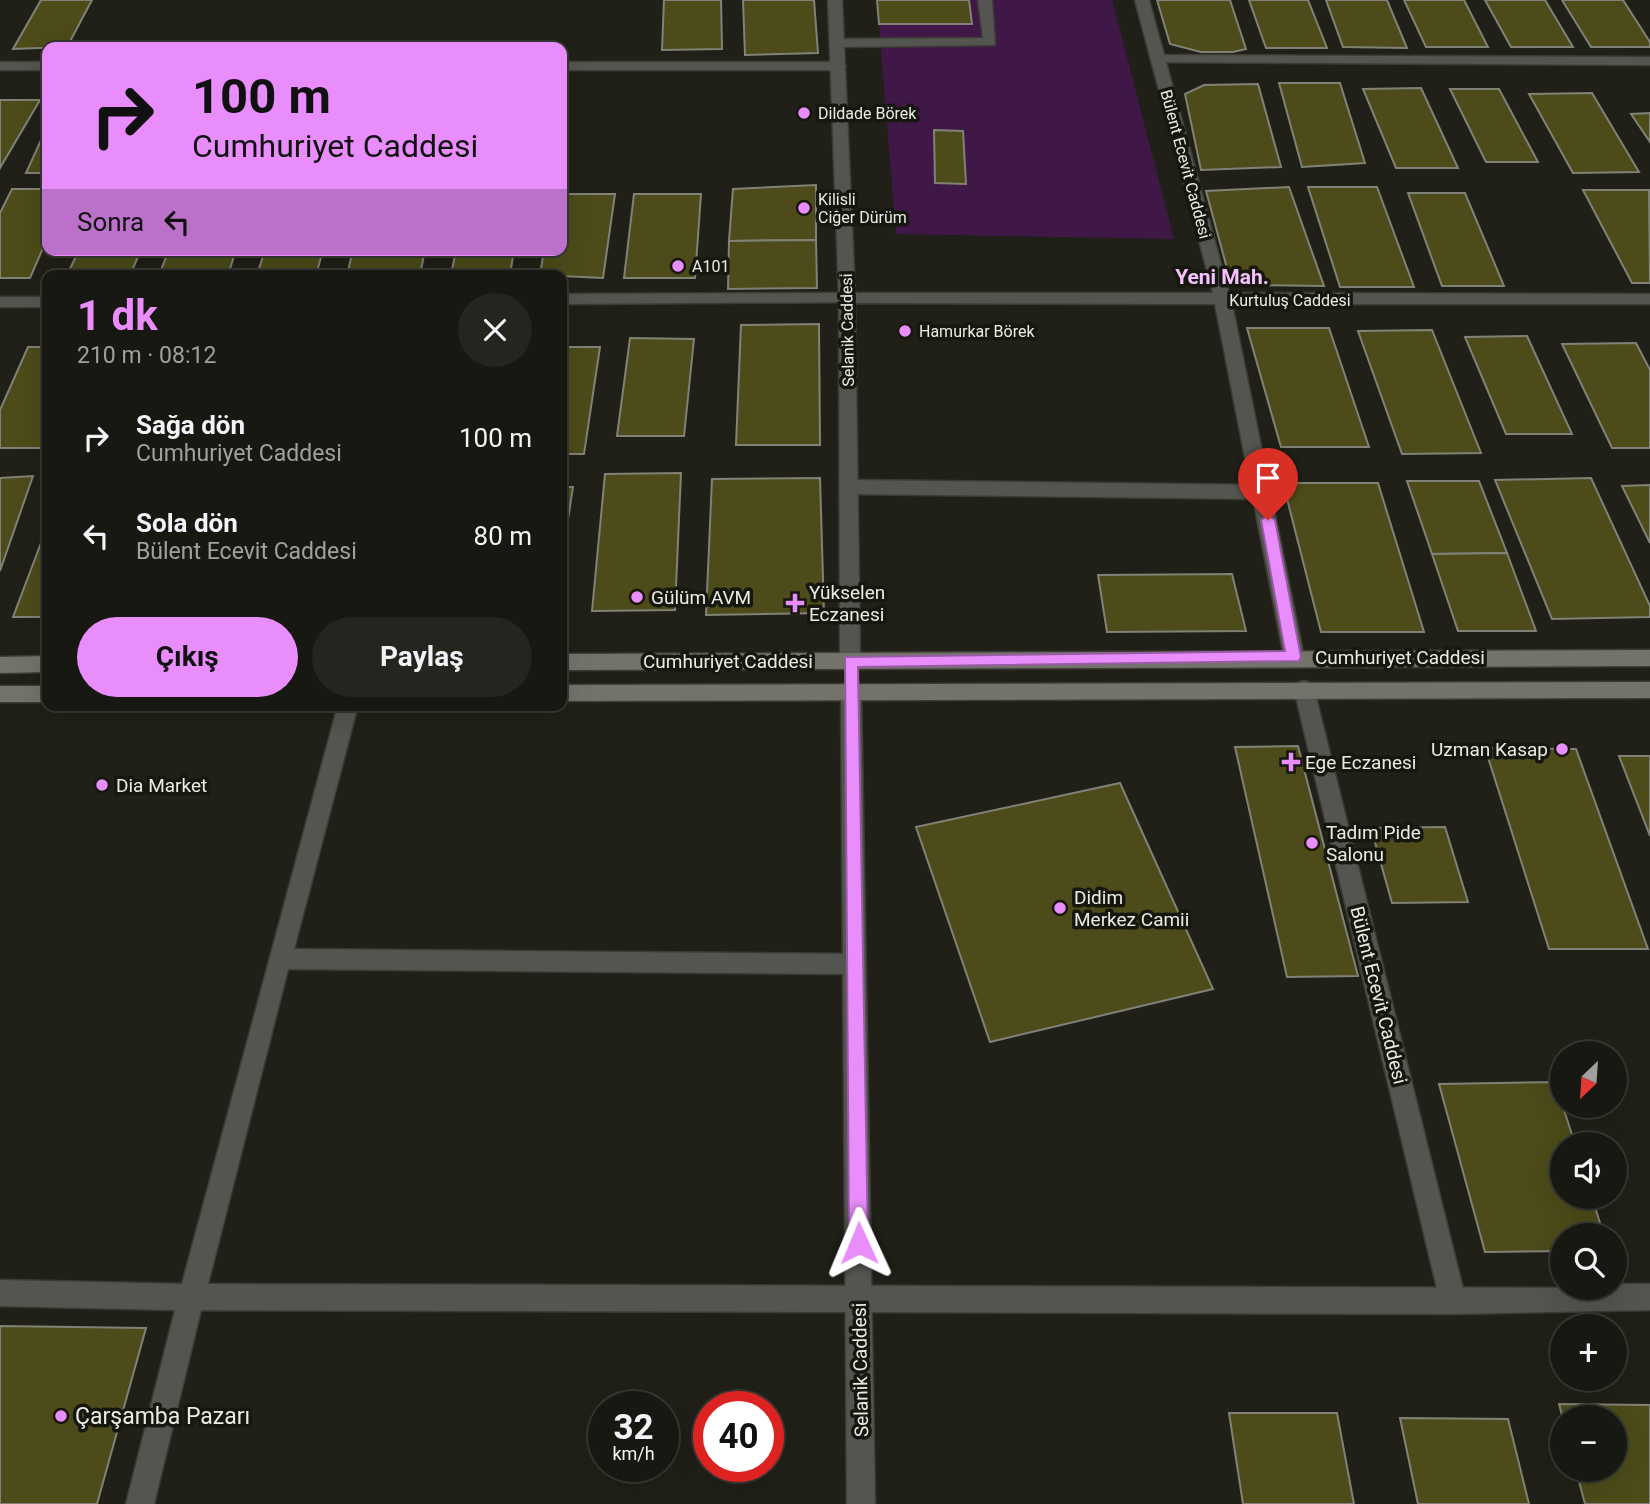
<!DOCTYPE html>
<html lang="tr">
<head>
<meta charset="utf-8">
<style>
	body { margin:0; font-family:Roboto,sans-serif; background:#252520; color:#f1f3f6; height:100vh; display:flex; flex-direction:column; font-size:26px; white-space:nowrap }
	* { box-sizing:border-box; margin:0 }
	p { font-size:23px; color:#9fa09f }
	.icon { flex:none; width:38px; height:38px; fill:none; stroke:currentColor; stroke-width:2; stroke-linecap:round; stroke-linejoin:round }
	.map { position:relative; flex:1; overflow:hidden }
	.sheet { position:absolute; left:42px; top:270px; width:525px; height:441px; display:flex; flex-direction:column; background:#181812; border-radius:14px; box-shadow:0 7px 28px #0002,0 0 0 2px #363732 }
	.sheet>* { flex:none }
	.guide { position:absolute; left:42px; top:42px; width:525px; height:214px; border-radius:14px; box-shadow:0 7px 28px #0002,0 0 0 2px #363732; background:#ea8dfc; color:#111; overflow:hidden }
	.needle { width:46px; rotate:205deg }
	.tools { position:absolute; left:1550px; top:1041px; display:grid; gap:14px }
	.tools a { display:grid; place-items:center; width:77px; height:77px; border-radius:50%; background:#181812; box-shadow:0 7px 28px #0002,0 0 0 2px #363732; font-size:35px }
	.speed { position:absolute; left:588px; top:1391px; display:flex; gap:14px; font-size:35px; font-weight:700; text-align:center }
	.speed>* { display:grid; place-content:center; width:91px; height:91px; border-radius:50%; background:#181812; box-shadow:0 7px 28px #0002,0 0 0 2px #363732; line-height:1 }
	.speed small { font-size:18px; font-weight:400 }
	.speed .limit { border:10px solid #d22; background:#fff; color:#111 }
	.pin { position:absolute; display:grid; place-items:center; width:60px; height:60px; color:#fff; margin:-72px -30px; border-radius:50% 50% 50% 0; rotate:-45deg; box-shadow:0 0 7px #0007 }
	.pin .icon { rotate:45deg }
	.me { position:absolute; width:77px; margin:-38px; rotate:359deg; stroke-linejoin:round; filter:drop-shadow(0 0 5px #0008) }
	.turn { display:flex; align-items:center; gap:24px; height:147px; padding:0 35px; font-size:32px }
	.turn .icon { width:91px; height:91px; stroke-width:2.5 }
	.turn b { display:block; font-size:49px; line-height:60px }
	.then { display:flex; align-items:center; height:66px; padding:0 35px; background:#0003; gap:14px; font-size:26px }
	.round { display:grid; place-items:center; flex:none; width:74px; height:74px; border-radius:37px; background:#252520 }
	.summary { display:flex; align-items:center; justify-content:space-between; height:119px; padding:0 35px }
	h1 { font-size:42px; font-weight:700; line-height:52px; color:#ea8dfc }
	.cta { display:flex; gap:14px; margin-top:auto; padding:14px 35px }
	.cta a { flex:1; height:80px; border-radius:42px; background:#ea8dfc; color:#111; font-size:28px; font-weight:700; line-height:80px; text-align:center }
	.cta a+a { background:#252520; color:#f1f3f6 }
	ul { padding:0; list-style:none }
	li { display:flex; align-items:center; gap:21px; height:98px; padding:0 35px }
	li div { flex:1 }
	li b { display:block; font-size:26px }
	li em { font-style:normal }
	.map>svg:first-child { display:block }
	.green { fill:#401848 }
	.building { fill:#4c4b19; stroke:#818277; stroke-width:2 }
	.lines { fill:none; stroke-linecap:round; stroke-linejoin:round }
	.service-casing { stroke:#3c3c35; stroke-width:3 }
	.minor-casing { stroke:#3c3c35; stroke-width:3 }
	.tertiary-casing { stroke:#3c3c35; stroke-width:3 }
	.secondary-casing { stroke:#3c3c35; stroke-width:3 }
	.service { fill:#545550; fill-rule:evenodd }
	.minor { fill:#545550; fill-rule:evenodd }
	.tertiary { fill:#545550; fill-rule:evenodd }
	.secondary { fill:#73736c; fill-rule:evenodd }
	.route { fill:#ea8dfc; stroke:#985ca4; stroke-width:2 }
	.poi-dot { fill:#ea8dfc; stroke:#16170f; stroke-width:2.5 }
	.labels { text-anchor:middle; stroke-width:7; stroke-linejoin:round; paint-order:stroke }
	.far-poi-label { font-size:16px; fill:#ebebe6; stroke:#16170f; text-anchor:start }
	.far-street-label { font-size:16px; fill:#ebebe6; stroke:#16170f }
	.poi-label { font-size:19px; fill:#ebebe6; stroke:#16170f; text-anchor:start }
	.street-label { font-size:19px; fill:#ebebe6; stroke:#16170f }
	.far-district-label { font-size:21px; font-weight:bold; fill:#f5c1fe; stroke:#16170f }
	.near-poi-label { font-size:23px; fill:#ebebe6; stroke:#16170f; text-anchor:start }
</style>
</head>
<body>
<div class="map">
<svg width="1650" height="1504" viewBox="0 0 1650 1504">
	<rect width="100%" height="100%" fill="#202018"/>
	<!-- green -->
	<polygon class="green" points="877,0 1112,0 1174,239 896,234"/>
	<!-- building -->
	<g class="building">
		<polygon points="41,0 92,0 67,47 13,49"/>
		<polygon points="664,0 721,0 722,49 662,50"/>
		<polygon points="743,0 814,0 818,53 745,55"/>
		<polygon points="877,0 969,0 972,24 879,24"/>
		<polygon points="1157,0 1230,0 1246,49 1233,52 1201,52 1170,44"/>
		<polygon points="1249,0 1308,0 1327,48 1266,48"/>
		<polygon points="1326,0 1387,0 1407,48 1343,47"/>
		<polygon points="1404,0 1464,0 1488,47 1426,47"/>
		<polygon points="1485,0 1545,0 1573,47 1511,47"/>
		<polygon points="1562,0 1623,0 1650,42 1650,47 1591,47"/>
		<polygon points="1279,83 1340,83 1365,163 1302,167"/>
		<polygon points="1258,84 1281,167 1201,170 1185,94 1204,85"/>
		<polygon points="1421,88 1458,168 1396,168 1363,89"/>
		<polygon points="1450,89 1499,89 1538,162 1486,162"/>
		<polygon points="1592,93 1639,172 1573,173 1529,94"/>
		<polygon points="0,100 40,100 0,168"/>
		<polygon points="1650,113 1650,142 1631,114"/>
		<polygon points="47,127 47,173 26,173"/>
		<polygon points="934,130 963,131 966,184 935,183"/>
		<polygon points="816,185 816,240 729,241 733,189"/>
		<polygon points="1289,187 1324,286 1250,285 1228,272 1206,191"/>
		<polygon points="1308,187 1377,187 1414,287 1340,287"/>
		<polygon points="12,189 47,189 47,239 30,278 0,278 0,213"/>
		<polygon points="1583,190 1649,190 1650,283 1632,283"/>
		<polygon points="1408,193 1465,193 1504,286 1442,286"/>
		<polygon points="562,194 615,194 603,278 540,275 544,250 562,250"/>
		<polygon points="634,194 701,194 695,278 624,278"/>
		<polygon points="816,240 817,288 728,289 729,241"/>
		<polygon points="79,250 141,250 130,275 67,275"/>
		<polygon points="169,250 236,250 228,275 159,275"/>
		<polygon points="265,250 323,250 316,275 257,275"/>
		<polygon points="353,250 425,250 420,275 347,275"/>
		<polygon points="456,250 514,250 510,275 451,275"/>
		<polygon points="819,324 820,445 736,445 741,325"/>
		<polygon points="1247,328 1329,328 1369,447 1281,447"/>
		<polygon points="1432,330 1481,453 1402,454 1358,331"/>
		<polygon points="1527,336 1572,434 1506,434 1465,337"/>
		<polygon points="630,338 694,339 684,436 617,436"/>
		<polygon points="1636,343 1650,370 1650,448 1612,448 1562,344"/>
		<polygon points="28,347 47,347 47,448 0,448 0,410"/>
		<polygon points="562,347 600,347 584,454 562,454"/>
		<polygon points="681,473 675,610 592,611 605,474"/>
		<polygon points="33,476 0,571 0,478"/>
		<polygon points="820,478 824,613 706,615 712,479"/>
		<polygon points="1591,478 1650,606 1650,617 1552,619 1495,480"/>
		<polygon points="1407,481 1479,481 1507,553 1432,554"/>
		<polygon points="1283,483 1378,483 1424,632 1321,632"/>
		<polygon points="1650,485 1650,543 1622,486"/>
		<polygon points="562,487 573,487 562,558"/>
		<polygon points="47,527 47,617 13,617"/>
		<polygon points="1507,553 1536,631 1458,631 1432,554"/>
		<polygon points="1232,574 1246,631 1107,632 1098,575"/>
		<polygon points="1298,746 1358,976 1287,977 1235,747"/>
		<polygon points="1485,748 1576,749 1648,949 1549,949"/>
		<polygon points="1619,756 1650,756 1650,836"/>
		<polygon points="1120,783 1213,989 990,1042 916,827"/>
		<polygon points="1445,827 1468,902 1392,903 1371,828"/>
		<polygon points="1555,1082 1575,1144 1563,1144 1563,1197 1592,1197 1604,1236 1563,1236 1563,1251 1485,1252 1439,1084"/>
		<polygon points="0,1326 146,1328 97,1504 0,1504"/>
		<polygon points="1559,1404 1650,1405 1650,1504 1585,1504 1576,1470 1615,1470 1615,1418 1563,1419"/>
		<polygon points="1229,1413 1337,1413 1354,1504 1243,1504"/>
		<polygon points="1400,1418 1508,1419 1529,1504 1418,1504"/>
	</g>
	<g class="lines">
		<!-- service casing -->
		<g class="service-casing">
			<polygon id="service" points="978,0 992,0 995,45 837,47 830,43 837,39 983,38"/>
		</g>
		<!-- minor casing -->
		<g class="minor-casing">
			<g id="minor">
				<polygon points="1157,55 1650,57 1650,65 1152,62 1152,56"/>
				<rect x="0" y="62" width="47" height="8"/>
				<polygon points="562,62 839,62 846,66 839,70 562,70"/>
				<polygon points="847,293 855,298 853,302 562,304 562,294"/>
				<rect x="0" y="297" width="47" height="10"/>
				<polygon points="849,480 1263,485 1272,492 1263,499 849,494 840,487"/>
				<polygon points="338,705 358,705 294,949 854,954 862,957 866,964 862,971 854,974 288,969 208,1284 1615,1288 1615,1284 1650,1284 1650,1310 1453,1314 201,1310 154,1504 126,1504 175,1310 0,1306 0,1280 182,1284"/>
			</g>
		</g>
		<!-- tertiary casing -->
		<g class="tertiary-casing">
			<g id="tertiary">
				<polygon points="828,0 842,0 855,293 1213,293 1135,0 1149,0 1229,293 1650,294 1650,304 1232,304 1304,657 1301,663 1287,663 1284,657 1215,304 855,303 860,661 857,667 843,667 840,661 839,298"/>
				<polygon points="1304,681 1311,683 1314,689 1466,1301 1462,1310 1453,1314 1444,1310 1440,1301 1294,689 1297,683"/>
				<polygon points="851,683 858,685 861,691 875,1504 847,1504 841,691 844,685"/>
			</g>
		</g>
		<!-- secondary casing -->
		<g class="secondary-casing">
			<g id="secondary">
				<polygon points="1650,650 1650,666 562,670 562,654"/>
				<polygon points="47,656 47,672 0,673 0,657"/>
				<polygon points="1650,682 1650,698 562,701 562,685"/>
				<rect x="0" y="686" width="47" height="16"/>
			</g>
		</g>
		<!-- service -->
		<use href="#service" class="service"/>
		<!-- minor -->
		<use href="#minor" class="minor"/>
		<!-- tertiary -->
		<use href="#tertiary" class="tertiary"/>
		<!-- secondary -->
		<use href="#secondary" class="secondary"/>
	</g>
	<!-- route -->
	<polygon class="route" points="1268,515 1275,520 1301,657 1299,661 858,667 868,1243 866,1250 859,1253 852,1250 849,1243 845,657 1285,651 1261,520"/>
	<!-- markers -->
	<g class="poi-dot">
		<circle cx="804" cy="113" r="7"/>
		<circle cx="804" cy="208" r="7"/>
		<circle cx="678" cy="266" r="7"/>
		<circle cx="905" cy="331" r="7"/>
		<circle cx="637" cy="597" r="7"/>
		<path d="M791.5 592.5h7v7h7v7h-7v7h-7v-7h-7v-7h7z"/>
		<circle cx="1562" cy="749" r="7"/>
		<path d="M1287.5 751.5h7v7h7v7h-7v7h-7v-7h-7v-7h7z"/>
		<circle cx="102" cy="785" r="7"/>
		<circle cx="1312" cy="843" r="7"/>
		<circle cx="1060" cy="908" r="7"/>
		<circle cx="61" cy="1416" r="7"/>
	</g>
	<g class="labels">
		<!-- far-poi labels -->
		<g class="far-poi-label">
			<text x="818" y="119">Dildade Börek</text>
			<text x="818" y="205">Kilisli<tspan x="818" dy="18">Ciğer Dürüm</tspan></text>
			<text x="692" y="272">A101</text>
			<text x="919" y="337">Hamurkar Börek</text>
		</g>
		<!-- far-street labels -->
		<g class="far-street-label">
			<text transform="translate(1186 164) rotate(75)" y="6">Bülent Ecevit Caddesi</text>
			<text x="1290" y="306">Kurtuluş Caddesi</text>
			<text transform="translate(847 330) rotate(-91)" y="6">Selanik Caddesi</text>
		</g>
		<!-- poi labels -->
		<g class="poi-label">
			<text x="809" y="599">Yükselen<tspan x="809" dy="22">Eczanesi</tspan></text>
			<text x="651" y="604">Gülüm AVM</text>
			<text x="1548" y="756" text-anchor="end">Uzman Kasap</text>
			<text x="1305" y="769">Ege Eczanesi</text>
			<text x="116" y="792">Dia Market</text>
			<text x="1326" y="839">Tadım Pide<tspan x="1326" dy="22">Salonu</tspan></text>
			<text x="1074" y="904">Didim<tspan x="1074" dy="22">Merkez Camii</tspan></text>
		</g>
		<!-- street labels -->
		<g class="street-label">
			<text x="1400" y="664">Cumhuriyet Caddesi</text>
			<text x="728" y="668">Cumhuriyet Caddesi</text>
			<text transform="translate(1379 995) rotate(76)" y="7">Bülent Ecevit Caddesi</text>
			<text transform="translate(860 1370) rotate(-91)" y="7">Selanik Caddesi</text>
		</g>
		<!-- far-district labels -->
		<g class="far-district-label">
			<text x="1222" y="284">Yeni Mah.</text>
		</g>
		<!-- near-poi labels -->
		<g class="near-poi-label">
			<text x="75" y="1424">Çarşamba Pazarı</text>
		</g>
	</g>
</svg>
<div class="tools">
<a><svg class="needle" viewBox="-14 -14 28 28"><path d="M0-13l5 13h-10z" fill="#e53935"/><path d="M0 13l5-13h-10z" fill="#9fa09f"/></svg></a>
<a><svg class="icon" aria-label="sound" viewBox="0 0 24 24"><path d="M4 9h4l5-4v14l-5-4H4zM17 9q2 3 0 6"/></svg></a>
<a><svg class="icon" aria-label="search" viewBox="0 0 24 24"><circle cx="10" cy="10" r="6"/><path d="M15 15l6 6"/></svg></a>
<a>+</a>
<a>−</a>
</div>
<div class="speed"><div>32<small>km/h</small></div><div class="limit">40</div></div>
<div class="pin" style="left:1268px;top:520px;background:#d93025"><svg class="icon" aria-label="arrive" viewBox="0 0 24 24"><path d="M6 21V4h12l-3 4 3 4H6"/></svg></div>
<svg class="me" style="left:859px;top:1243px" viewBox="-20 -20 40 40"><path d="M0-17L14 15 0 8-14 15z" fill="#ea8dfc" stroke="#fff" stroke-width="4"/></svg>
<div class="guide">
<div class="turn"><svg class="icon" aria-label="right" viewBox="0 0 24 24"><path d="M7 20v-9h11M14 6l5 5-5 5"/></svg><div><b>100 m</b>Cumhuriyet Caddesi</div></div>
<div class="then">Sonra<svg class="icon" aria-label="left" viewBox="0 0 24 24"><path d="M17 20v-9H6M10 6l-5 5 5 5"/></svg></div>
</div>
<section class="sheet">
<div class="summary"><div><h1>1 dk</h1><p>210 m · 08:12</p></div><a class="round"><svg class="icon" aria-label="close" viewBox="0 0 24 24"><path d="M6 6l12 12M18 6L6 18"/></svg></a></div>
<ul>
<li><svg class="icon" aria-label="right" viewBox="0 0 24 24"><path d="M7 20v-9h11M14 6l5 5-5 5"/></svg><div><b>Sağa dön</b><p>Cumhuriyet Caddesi</p></div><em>100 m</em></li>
<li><svg class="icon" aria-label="left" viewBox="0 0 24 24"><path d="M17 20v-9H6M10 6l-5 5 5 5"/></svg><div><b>Sola dön</b><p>Bülent Ecevit Caddesi</p></div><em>80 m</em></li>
</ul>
<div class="cta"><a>Çıkış</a><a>Paylaş</a></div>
</section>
</div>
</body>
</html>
